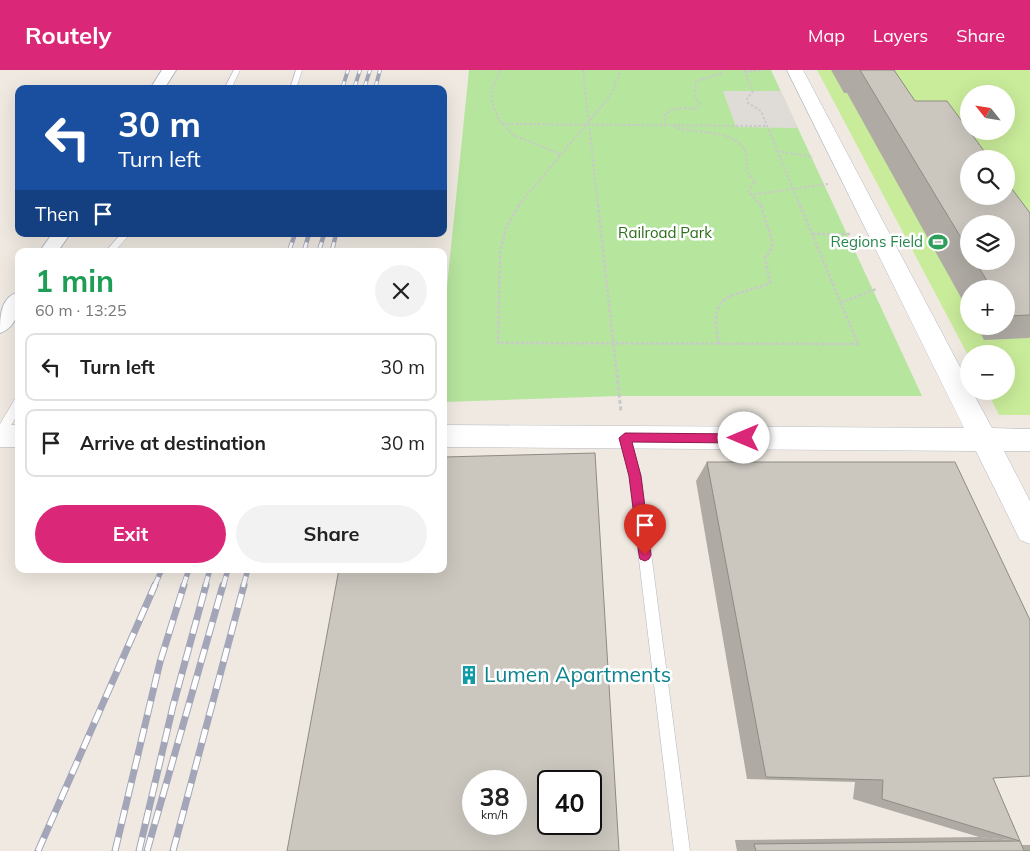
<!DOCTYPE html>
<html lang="en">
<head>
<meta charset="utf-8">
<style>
	body { margin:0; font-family:Mulish,sans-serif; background:#f2f2f2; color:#222; height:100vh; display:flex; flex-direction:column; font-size:19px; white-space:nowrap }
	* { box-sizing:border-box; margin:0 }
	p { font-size:16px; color:#767676 }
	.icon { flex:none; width:28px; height:28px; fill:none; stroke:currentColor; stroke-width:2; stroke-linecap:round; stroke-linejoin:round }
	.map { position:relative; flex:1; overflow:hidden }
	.sheet { position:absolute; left:15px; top:178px; width:432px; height:325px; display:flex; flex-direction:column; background:#fff; border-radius:10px; box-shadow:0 5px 20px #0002 }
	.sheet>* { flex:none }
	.top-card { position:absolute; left:15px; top:15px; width:432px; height:152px; border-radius:10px; box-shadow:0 5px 20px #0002; background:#1a4fa0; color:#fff; overflow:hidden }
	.needle { width:32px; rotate:300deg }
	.buttons { position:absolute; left:960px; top:15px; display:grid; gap:10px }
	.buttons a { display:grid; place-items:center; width:55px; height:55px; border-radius:50%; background:#fff; box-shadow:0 5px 20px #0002; font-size:25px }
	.speed { position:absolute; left:462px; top:700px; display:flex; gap:10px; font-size:25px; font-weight:700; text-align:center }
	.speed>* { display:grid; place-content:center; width:65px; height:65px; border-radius:50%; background:#fff; box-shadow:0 5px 20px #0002; line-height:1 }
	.speed small { font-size:12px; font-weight:400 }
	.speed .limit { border:2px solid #111; border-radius:8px; background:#fff; color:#111 }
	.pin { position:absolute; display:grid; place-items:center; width:42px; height:42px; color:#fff; margin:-51px -21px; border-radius:50% 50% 50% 0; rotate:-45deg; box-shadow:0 0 5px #0007 }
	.pin .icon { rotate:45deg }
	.me { position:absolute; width:55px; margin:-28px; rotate:270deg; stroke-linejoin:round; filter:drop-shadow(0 0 4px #0008) }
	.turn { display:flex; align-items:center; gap:18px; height:105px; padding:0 20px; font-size:22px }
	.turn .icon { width:65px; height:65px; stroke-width:2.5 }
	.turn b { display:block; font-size:35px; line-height:42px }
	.then { display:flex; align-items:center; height:48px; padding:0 20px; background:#0003; gap:10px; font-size:19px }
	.round { display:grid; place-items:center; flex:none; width:52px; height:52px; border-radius:26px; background:#f2f2f2 }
	.overview { display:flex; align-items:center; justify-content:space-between; height:85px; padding:0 20px }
	h1 { font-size:30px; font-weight:700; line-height:38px; color:#1e9e55 }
	.button { display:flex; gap:10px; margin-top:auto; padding:10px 20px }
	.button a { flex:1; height:58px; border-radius:30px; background:#db2777; color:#fff; font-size:20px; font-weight:700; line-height:58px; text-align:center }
	.button a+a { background:#f2f2f2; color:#222 }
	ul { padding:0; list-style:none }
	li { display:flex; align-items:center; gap:15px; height:68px; margin:0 10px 8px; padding:0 10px; border:2px solid #e0e0e0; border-radius:10px }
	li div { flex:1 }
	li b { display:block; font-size:19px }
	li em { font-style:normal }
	header { display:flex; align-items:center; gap:30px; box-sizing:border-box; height:70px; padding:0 25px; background:#db2777; color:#fff }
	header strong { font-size:24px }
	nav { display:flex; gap:28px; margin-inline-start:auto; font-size:18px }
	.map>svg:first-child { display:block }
	.green { fill:#b6e59e }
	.pitch { fill:#c9ec9a; fill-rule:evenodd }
	.plaza { fill:#dfdcd8 }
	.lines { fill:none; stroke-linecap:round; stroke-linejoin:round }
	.lane-casing { stroke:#b4b7c1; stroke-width:1 }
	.street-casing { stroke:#b4b7c1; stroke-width:2 }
	.secondary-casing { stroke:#b4b7c1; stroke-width:1 }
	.path-far2 { stroke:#c9c9c9; stroke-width:2; stroke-dasharray:2.5 2; stroke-linecap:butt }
	.path-far1 { stroke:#c9c9c9; stroke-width:2.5; stroke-dasharray:3 2; stroke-linecap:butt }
	.path { stroke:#c9c9c9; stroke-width:3; stroke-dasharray:4 2.5; stroke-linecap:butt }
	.lane { fill:#fff; fill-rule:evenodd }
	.street { fill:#fff; fill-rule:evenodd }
	.secondary { fill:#fff; fill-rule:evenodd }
	.rail-far3-casing { stroke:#a3a6b8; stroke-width:4 }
	.rail-far2-casing { stroke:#a3a6b8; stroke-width:4.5 }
	.rail-far1-casing { stroke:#a3a6b8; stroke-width:5.5 }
	.rail-casing { stroke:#a3a6b8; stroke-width:7 }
	.rail-far3 { stroke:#fff; stroke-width:2.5; stroke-dasharray:8; stroke-linecap:butt }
	.rail-far2 { stroke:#fff; stroke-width:3; stroke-dasharray:9; stroke-linecap:butt }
	.rail-far1 { stroke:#fff; stroke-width:4; stroke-dasharray:11; stroke-linecap:butt }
	.rail { stroke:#fff; stroke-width:5; stroke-dasharray:14; stroke-linecap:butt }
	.wall { fill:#afaba4; fill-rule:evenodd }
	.building { fill:#cbc7bf; stroke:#8e8b86; fill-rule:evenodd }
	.route { fill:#db2777; stroke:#8e194d }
	.labels { text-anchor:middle; stroke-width:5; stroke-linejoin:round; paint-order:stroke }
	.far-park-label { font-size:15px; fill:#2c6e1b; stroke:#fff }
	.far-leisure-label { font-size:15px; fill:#27864d; stroke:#fff; text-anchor:end }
	.near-culture-label { font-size:21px; fill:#0d838f; stroke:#fff; text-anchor:start }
</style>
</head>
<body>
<header>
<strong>Routely</strong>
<nav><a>Map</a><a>Layers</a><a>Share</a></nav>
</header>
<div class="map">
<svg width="1030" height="781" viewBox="0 0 1030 781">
	<rect width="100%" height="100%" fill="#efe9e1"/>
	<!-- green -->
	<polygon class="green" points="469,0 771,0 922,326 618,326 444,332 444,246"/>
	<!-- pitch -->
	<path class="pitch" d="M 817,0 L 1030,0 L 1030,345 L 999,345 L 987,321 L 1006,321 L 1006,284 L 969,284 L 969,287 ZM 969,24 L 1006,24 L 1006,61 L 969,61 ZM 969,89 L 1006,89 L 1006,126 L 969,126 ZM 969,154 L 1006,154 L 1006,191 L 969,191 ZM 969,219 L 1006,219 L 1006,256 L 969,256 Z"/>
	<!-- plaza -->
	<polygon class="plaza" points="723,21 781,21 798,58 736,57"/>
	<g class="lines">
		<!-- lane casing -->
		<g class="lane-casing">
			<g id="lane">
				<polygon points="234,0 240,0 231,19 224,19"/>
				<polygon points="296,0 302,0 296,19 290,19"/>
				<polygon points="121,164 130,164 115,181 106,181"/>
				<polygon points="19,328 19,342 4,367 0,369 0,354 15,329"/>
				<polygon points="625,362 629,364 630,367 641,406 690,781 674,781 629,406 620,367 621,364"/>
			</g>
		</g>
		<!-- street casing -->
		<g class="street-casing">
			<g id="street">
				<polygon points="162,0 176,0 164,19 150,19"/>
				<polygon points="52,164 70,164 58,181 40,181"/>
				<path d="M 19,222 C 19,238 18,257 0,263 C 0,247 0,227 19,222 Z"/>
			</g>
		</g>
		<!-- secondary casing -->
		<g class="secondary-casing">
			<g id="secondary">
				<polygon points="787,0 803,0 969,314 969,321 972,321 992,358 1030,359 1030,381 1004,381 1030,431 1030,474 1020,470 976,381 444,377 444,355 964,358"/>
				<rect x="0" y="355" width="19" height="22"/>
			</g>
		</g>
		<!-- path-far2 -->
		<g class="path-far2">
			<polyline points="500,0 491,22 493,35 499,50 513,65 560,84"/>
			<polyline points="583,0 598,136"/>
			<polyline points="744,0 753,21 747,29 748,33 761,41 800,136"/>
			<polyline points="745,2 763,0"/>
			<polyline points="502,54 766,56"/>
			<path d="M 666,55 L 664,46 C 673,36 684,38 696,39 L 700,35 L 695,27 L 696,11 L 720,4 L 723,0"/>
			<path d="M 675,55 L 677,58 C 696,63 733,60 744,79 C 749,88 745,94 748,102 C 749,105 753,109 755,112 L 748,121 L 762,136"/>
			<polyline points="777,81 813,87"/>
			<polyline points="750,125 828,114"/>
			<polyline points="518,136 610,26 621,0"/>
		</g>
		<!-- path-far1 -->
		<g class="path-far1">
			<polyline points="519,135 506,158 500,182 498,273 858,274 800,135"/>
			<polyline points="598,135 617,305"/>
			<polyline points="812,164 851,164"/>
			<polyline points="840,233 876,219"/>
			<path d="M 719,274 C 707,220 732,228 770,213 L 765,187 L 769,183 L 773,174 L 761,135"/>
		</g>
		<!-- path -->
		<polyline class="path" points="617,304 621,342"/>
		<!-- lane -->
		<use href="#lane" class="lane"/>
		<!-- street -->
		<use href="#street" class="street"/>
		<!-- secondary -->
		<use href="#secondary" class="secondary"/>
		<!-- rail-far3 casing -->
		<g class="rail-far3-casing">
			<g id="rail-far3">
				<polyline points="342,19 348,0"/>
				<polyline points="354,19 360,0"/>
				<polyline points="364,19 370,0"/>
				<polyline points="375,19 380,0"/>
			</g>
		</g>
		<!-- rail-far2 casing -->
		<g class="rail-far2-casing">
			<g id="rail-far2">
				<polyline points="289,181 295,164"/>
				<polyline points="304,181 309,164"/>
				<polyline points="319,181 324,164"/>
				<polyline points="332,181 336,164"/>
			</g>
		</g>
		<!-- rail-far1 casing -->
		<g class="rail-far1-casing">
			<g id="rail-far1">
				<polyline points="154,517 162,499"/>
				<polyline points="183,517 189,499"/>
				<polyline points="205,517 210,499"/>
				<polyline points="223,517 228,499"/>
				<polyline points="243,517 248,499"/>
			</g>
		</g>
		<!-- rail casing -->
		<g class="rail-casing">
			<g id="rail">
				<polyline points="38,781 155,515"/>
				<polyline points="115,781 160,592 184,515"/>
				<polyline points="139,781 173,636 206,515"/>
				<polyline points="147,781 223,515"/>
				<polyline points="173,781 244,515"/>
			</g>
		</g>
		<!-- rail-far3 -->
		<use href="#rail-far3" class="rail-far3"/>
		<!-- rail-far2 -->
		<use href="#rail-far2" class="rail-far2"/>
		<!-- rail-far1 -->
		<use href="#rail-far1" class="rail-far1"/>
		<!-- rail -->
		<use href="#rail" class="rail"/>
	</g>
	<!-- wall -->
	<g class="wall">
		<path d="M 831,0 L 894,0 L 915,31 L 1030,143 L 1030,267 L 1029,268 L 984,270 L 977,256 L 1006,256 L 1006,219 L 969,219 L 969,242 L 847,23 L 844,23 ZM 969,154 L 1006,191 L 969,191 Z"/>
		<polygon points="707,392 993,708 1020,771 979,767 853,729 855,712 747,709 696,411"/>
		<polygon points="980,767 1020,771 1022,775 1030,775 1030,781 737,781 735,770"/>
	</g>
	<!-- building -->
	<g class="building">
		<polygon points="860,0 894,0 915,31 947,31 990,89 969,89 969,126 1006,126 1006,111 1030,143 1030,245 1008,246 1006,243 1006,219 992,219 975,191 1006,191 1006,154 969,154 969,181"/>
		<path d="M 595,383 L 619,781 L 287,781 L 339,499 L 444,499 L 444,387 ZM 474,711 L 516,711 L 516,754 L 474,754 ZM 549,711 L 591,711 L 591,754 L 549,754 Z"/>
		<polygon points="707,392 955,392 1030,550 1030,706 993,708 1020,771 882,729 883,710 766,707"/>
		<polygon points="1020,771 1024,781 1030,781 756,781 754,774"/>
	</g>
	<!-- route -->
	<polygon class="route" points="625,363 744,364 749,368 744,373 632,372 641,406 651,485 649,489 645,491 640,489 639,485 629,406 619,368"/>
	<!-- icons -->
	<defs>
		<g id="stadium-bare" transform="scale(1.5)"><path d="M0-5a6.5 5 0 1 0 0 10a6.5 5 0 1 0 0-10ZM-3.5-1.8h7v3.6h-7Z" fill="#2e9e5b" stroke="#fff" stroke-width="2.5" paint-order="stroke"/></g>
		<g id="building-bare" transform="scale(1.5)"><path d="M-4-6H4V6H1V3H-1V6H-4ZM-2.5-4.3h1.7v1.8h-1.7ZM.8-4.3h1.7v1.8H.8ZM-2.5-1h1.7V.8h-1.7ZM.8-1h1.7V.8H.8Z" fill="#0f9aa8" stroke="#fff" stroke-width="2.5" paint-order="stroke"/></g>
	</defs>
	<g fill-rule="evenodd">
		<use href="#stadium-bare" x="938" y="172"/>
		<use href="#building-bare" x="469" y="605"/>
	</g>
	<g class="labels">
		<!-- far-park labels -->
		<g class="far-park-label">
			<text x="665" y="168">Railroad Park</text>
		</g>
		<!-- far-leisure labels -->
		<g class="far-leisure-label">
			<text x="923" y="177">Regions Field</text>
		</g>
		<!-- near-culture labels -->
		<g class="near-culture-label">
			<text x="484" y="612">Lumen Apartments</text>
		</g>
	</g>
</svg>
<div class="buttons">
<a><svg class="needle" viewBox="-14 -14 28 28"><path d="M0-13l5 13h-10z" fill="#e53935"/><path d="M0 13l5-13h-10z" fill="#767676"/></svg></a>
<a><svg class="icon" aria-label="search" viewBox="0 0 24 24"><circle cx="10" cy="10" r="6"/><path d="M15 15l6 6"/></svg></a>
<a><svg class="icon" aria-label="layers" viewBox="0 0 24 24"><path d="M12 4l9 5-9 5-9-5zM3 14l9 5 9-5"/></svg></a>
<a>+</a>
<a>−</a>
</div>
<div class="speed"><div>38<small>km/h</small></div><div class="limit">40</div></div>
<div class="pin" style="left:645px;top:485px;background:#d93025"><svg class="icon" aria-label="arrive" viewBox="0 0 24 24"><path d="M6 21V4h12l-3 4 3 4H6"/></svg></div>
<svg class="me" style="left:744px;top:368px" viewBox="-20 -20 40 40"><circle r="19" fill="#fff"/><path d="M0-13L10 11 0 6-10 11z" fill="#db2777"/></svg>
<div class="top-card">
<div class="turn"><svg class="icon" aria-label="left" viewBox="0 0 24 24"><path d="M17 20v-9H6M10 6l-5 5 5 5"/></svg><div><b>30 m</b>Turn left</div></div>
<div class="then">Then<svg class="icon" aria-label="arrive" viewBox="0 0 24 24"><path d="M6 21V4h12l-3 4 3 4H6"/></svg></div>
</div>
<section class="sheet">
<div class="overview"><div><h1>1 min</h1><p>60 m · 13:25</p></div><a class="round"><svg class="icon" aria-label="close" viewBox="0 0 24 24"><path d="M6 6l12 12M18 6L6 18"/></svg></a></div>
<ul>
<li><svg class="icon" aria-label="left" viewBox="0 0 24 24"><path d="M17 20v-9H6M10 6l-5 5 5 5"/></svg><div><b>Turn left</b></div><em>30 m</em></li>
<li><svg class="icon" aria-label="arrive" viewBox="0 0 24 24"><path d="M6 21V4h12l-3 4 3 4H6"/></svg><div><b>Arrive at destination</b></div><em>30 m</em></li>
</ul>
<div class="button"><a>Exit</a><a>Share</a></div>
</section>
</div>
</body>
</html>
